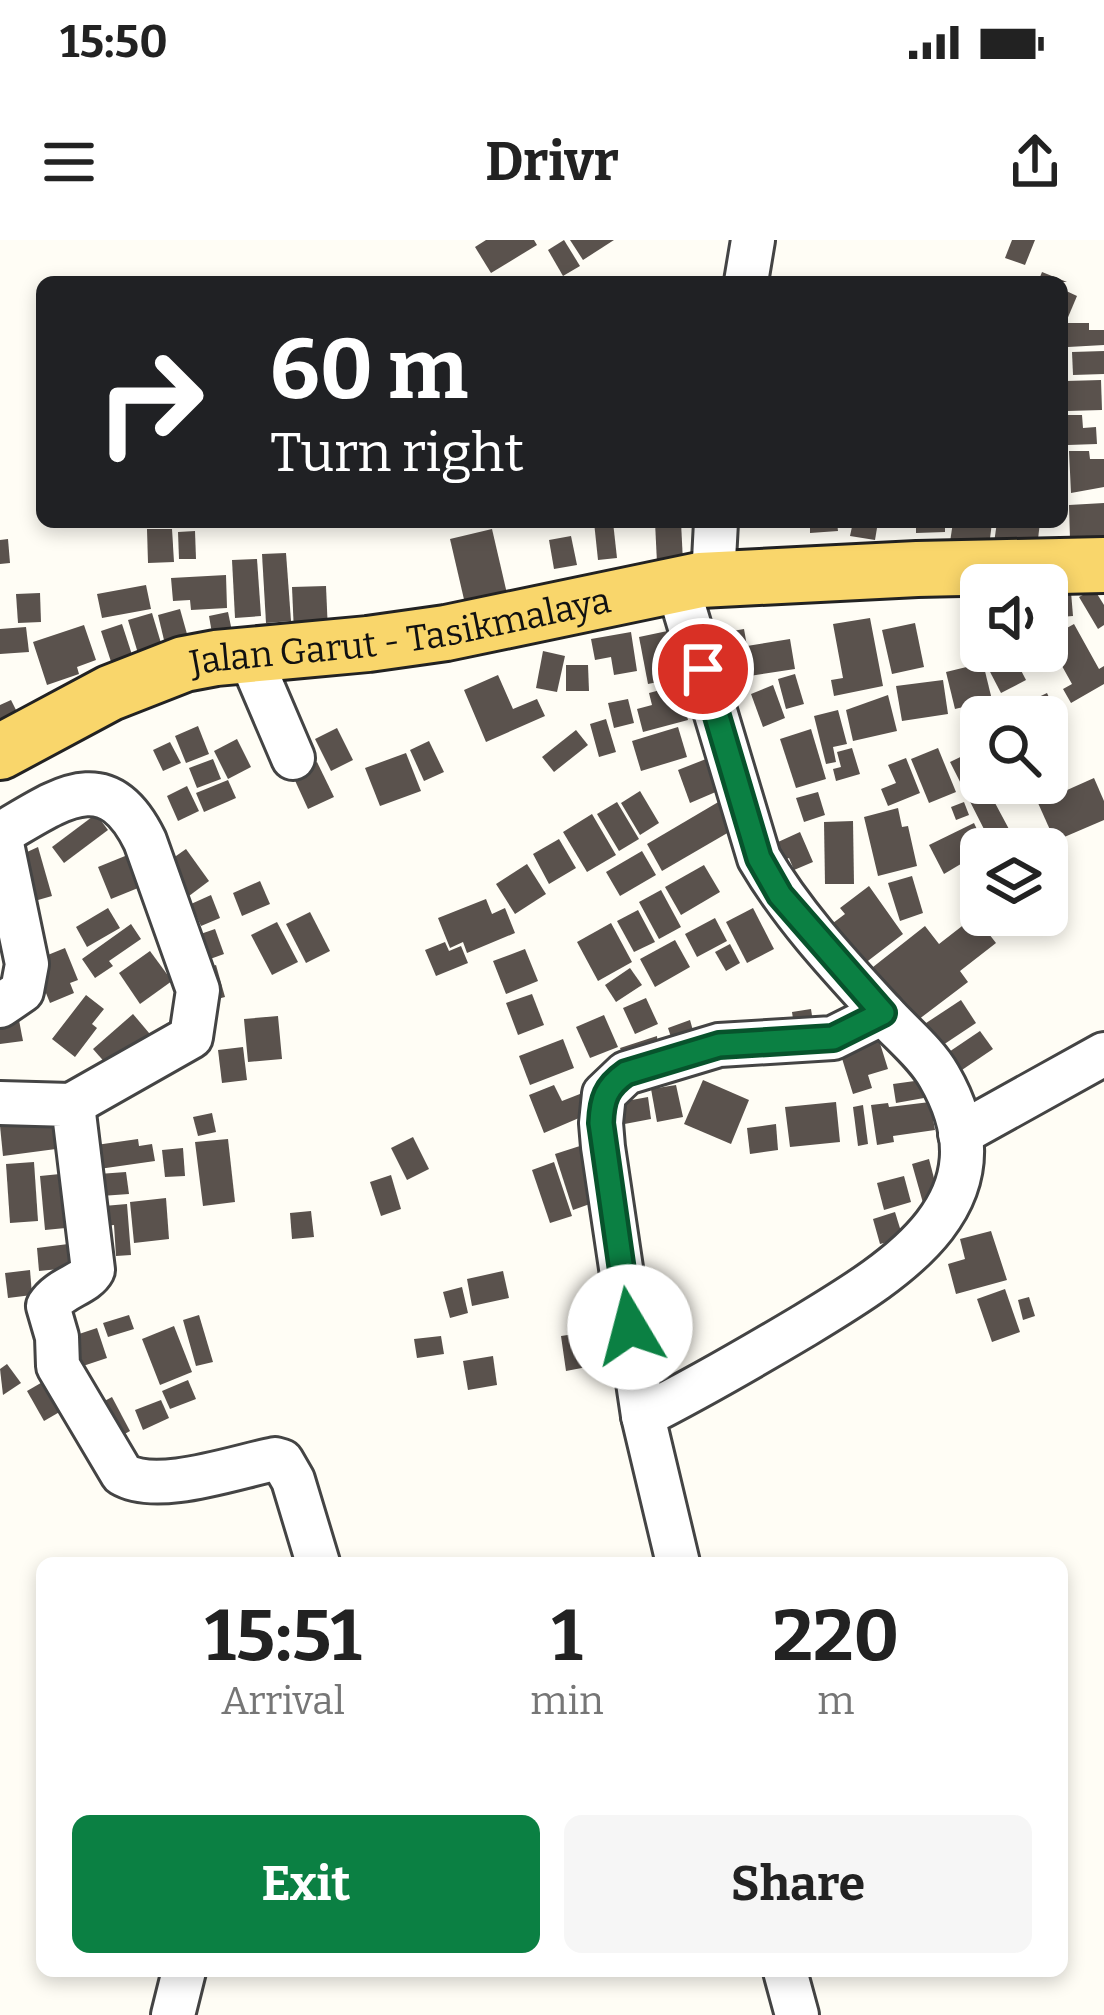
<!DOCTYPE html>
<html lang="en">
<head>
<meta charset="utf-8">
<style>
	body { margin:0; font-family:Bitter,serif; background:#f6f6f6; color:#222; height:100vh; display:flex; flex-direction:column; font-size:45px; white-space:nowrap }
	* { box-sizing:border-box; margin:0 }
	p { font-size:39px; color:#767676 }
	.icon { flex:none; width:66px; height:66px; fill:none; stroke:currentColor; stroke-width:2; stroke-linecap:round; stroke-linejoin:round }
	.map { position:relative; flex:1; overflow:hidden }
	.side { position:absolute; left:36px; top:1317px; width:1032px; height:420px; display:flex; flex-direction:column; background:#fff; border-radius:18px; box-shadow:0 6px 18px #0003 }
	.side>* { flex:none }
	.banner { position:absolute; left:36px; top:36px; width:1032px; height:252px; border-radius:18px; box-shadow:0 6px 18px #0003; background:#202124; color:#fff; overflow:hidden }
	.buttons { position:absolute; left:960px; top:324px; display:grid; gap:24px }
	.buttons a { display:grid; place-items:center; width:108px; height:108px; border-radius:18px; background:#fff; box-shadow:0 6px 18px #0003; font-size:60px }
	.pin { position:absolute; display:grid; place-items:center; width:102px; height:102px; color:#fff; margin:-51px; border:6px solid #fff; border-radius:50%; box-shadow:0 3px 12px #0007 }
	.me { position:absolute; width:132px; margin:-66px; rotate:352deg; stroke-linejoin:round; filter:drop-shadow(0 0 9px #0008) }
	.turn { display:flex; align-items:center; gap:42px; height:252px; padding:0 36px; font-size:54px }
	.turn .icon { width:156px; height:156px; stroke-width:2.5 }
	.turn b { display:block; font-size:84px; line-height:102px }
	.eta { display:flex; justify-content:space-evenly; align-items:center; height:204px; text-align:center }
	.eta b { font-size:72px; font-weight:700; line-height:84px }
	.cta { display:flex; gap:24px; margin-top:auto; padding:24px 36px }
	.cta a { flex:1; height:138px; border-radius:18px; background:#0b8043; color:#fff; font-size:48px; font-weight:700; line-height:138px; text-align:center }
	.cta a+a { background:#f6f6f6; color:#222 }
	.status { display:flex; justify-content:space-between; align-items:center; height:84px; padding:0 60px; background:#fff; direction:ltr }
	.status svg { height:33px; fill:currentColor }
	header { display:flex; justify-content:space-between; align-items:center; height:156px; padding:0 36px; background:#fff; font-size:54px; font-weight:700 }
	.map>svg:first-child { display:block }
	.building { fill:#5a524d }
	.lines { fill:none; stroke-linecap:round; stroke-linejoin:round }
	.minor-casing { stroke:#444; stroke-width:48 }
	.major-casing { stroke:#222; stroke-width:60 }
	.minor { stroke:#fff; stroke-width:42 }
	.major { stroke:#f9d66b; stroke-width:54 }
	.route-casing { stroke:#07532c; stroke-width:30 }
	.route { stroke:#0b8043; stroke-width:21 }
	.labels { text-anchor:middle; stroke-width:12; stroke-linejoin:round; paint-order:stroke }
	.street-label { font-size:36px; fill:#111; stroke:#fff }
</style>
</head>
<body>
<div class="status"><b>15:50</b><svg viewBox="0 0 49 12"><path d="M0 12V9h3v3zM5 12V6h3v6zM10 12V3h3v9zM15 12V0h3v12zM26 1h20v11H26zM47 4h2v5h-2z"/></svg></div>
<header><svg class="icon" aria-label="menu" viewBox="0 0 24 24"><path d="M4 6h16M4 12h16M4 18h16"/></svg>Drivr<svg class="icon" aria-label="share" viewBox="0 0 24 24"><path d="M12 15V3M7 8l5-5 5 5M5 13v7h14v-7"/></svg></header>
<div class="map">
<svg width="1104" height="1775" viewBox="0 0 1104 1775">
	<rect width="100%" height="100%" fill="#fffdf5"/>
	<!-- building -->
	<g class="building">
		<polygon points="486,0 534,0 537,5 491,33 475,7"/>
		<polygon points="564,0 580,26 563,36 548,10"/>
		<polygon points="570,0 614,0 583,20"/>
		<polygon points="1012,0 1035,0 1025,25 1005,18"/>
		<polygon points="1042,32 1067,42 1038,42"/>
		<polygon points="1062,49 1077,56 1066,82 1062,80"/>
		<polygon points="1068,83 1089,83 1089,90 1104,90 1104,105 1068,107"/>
		<polygon points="1104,111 1104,134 1073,135 1072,112"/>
		<polygon points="1101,140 1102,170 1067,171 1066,141"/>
		<polygon points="1067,175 1082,175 1083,188 1096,187 1097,204 1068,205"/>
		<polygon points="1069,211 1089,211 1090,219 1104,219 1104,247 1071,253"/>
		<polygon points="1104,263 1104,298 1070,299 1069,265"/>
		<polygon points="594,282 613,282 617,318 598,320"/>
		<polygon points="655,282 681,282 683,322 657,323"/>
		<polygon points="837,282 838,291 810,293 810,284"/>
		<polygon points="853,282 878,282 875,300 850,296"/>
		<polygon points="916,282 945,282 945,292 916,293"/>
		<polygon points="953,282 992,282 989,307 950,302"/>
		<polygon points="997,282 1040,282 1036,316 993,310"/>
		<polygon points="147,289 172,289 174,322 148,323"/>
		<polygon points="492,289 508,358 466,368 450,299"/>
		<polygon points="195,291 196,319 179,319 178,292"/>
		<polygon points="571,296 577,325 554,329 549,300"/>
		<polygon points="8,299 10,323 0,324 0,300"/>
		<polygon points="286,313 291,381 266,383 262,314"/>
		<polygon points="257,319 261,376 235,378 232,320"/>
		<polygon points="226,335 227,368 191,370 190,360 173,361 171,338"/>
		<polygon points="146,345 151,369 102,378 97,354"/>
		<polygon points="326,346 328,392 294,393 292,347"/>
		<polygon points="1094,349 1104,365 1104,385 1098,389 1079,357"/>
		<polygon points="1071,352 1073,376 1047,378 1047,354"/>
		<polygon points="40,353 41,382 18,383 16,354"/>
		<polygon points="975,357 981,357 981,411 976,411"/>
		<polygon points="180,369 187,394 164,400 158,375"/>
		<polygon points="228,372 234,401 214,405 209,376"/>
		<polygon points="152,373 164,413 140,420 128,380"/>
		<polygon points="870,378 883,446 834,456 831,440 843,438 833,384"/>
		<polygon points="915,383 924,427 892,434 882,390"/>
		<polygon points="122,384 136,427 115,434 101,391"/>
		<polygon points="1074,384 1099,429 1104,426 1104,444 1071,463 1063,449 1072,444 1047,399"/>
		<polygon points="84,385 96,420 77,427 79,434 47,445 33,402"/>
		<polygon points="26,387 29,412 0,414 0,389"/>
		<polygon points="677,389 687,436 648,444 639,397"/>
		<polygon points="744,389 747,406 790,399 795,429 717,441 710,395"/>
		<polygon points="631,392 637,431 614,435 611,417 595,420 591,399"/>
		<polygon points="1047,403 1052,414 1026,427 1019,411 1047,411"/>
		<polygon points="543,411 565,416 557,452 536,448"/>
		<polygon points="1013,415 1026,440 1001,453 988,428"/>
		<polygon points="983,423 992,460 955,469 946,432"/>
		<polygon points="566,425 588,425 589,451 566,451"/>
		<polygon points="795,434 804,464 786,469 778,439"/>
		<polygon points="498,435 513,469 537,459 545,476 486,502 464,450"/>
		<polygon points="943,440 948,474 902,481 896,446"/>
		<polygon points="679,445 688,480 643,492 637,469 652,465 649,453"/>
		<polygon points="773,445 785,478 763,487 751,454"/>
		<polygon points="1047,453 1064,490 1047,498 1047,477 1027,477 1022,465"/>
		<polygon points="888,455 897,491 853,501 846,470"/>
		<polygon points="628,459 634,483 614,488 608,463"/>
		<polygon points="11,460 22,482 0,493 0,465"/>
		<polygon points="838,470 847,504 833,507 836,522 826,524 814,476"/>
		<polygon points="606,479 616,512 599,517 590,484"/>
		<polygon points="198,486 209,514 186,523 175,496"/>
		<polygon points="678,487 687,517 641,531 632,501"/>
		<polygon points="337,488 353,520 331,531 315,499"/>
		<polygon points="811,489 826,539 796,548 780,499"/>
		<polygon points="576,490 588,505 554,532 542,517"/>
		<polygon points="237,499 251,527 228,539 214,511"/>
		<polygon points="429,501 444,532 424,541 410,510"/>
		<polygon points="170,502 181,523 163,531 153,510"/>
		<polygon points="981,507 981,543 997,543 987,548 1010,591 990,601 950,522"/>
		<polygon points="852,508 860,534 836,541 833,529 841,527 837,512"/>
		<polygon points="938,508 956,552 929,563 911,519"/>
		<polygon points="406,513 421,551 380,566 365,528"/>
		<polygon points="906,518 920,553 888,566 881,549 896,543 888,525"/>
		<polygon points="213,519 221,539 197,548 189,528"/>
		<polygon points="706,519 718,551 690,563 678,530"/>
		<polygon points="317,522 334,557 308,569 292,534"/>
		<polygon points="1094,538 1104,561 1104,580 1055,601 1038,563"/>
		<polygon points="228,540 236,558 204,572 196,553"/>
		<polygon points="187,546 199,571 178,581 167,556"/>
		<polygon points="640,551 659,583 640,595 621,563"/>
		<polygon points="818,552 825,575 804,582 796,558"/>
		<polygon points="720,561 736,588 662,631 647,604"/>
		<polygon points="617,562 639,599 619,611 597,574"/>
		<polygon points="964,562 969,575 956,580 951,567"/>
		<polygon points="898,568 902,587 908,586 917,626 878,636 864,577"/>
		<polygon points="96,574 108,590 64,623 52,607"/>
		<polygon points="592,574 616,615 587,632 563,592"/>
		<polygon points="853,581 854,644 825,644 824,582"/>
		<polygon points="974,583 986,609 944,634 929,605"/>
		<polygon points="800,592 813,622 794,630 789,618 775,624 767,607"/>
		<polygon points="559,599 576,628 549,644 533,614"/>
		<polygon points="38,607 52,656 24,664 14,618"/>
		<polygon points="186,609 209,641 189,656 166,623"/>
		<polygon points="642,611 656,635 620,656 606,632"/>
		<polygon points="130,614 143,646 111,659 98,627"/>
		<polygon points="527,624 546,654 515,674 496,644"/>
		<polygon points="704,625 720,652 681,675 665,647"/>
		<polygon points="912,636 923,673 900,681 888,643"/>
		<polygon points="260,641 270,664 242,676 233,653"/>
		<polygon points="869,646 903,694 860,727 829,686 845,674 840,668"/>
		<polygon points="661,650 681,687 659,699 639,662"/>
		<polygon points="211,655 220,678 201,686 191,664"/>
		<polygon points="486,659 492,674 505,668 515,693 467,713 463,702 450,708 438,678"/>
		<polygon points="108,668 120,688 87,707 76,687"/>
		<polygon points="753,668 774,709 747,723 726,682"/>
		<polygon points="638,670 655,702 634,712 617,681"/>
		<polygon points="310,672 330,711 306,723 286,684"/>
		<polygon points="975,676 996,703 960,731 968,742 910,786 868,731 925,686 939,704"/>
		<polygon points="715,678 727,701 697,717 685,694"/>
		<polygon points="277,682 298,722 272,735 251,695"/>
		<polygon points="611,683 632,722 598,741 577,702"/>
		<polygon points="131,684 141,699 109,721 113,726 95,738 82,719"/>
		<polygon points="215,689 224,714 199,723 189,698"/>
		<polygon points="675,700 690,727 655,747 640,719"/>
		<polygon points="445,702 449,711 461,706 468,723 436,736 425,710"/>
		<polygon points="730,704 740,723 726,731 715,712"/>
		<polygon points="65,708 78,740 70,743 74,753 50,763 33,721"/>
		<polygon points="525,709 538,741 506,754 493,721"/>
		<polygon points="150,711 172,741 140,764 119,733"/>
		<polygon points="216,725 225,757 210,761 200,730"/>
		<polygon points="630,728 642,745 616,762 605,745"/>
		<polygon points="532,754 544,785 518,795 506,763"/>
		<polygon points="86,755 104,769 92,784 97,788 75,817 52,799"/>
		<polygon points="646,758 658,784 635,794 623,768"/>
		<polygon points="961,760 976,783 931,813 917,789"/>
		<polygon points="811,769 814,789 795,792 792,772"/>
		<polygon points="133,774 160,806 115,834 93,809"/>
		<polygon points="18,775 23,801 0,804 0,780"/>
		<polygon points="604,775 618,807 590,818 576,787"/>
		<polygon points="278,776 282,819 248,822 244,779"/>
		<polygon points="690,780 698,808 676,812 668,788"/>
		<polygon points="980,791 993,809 953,836 940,818"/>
		<polygon points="657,796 658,812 626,823 620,808"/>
		<polygon points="878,797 888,829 868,835 872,848 853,854 840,812"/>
		<polygon points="563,799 574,828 530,845 519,816"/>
		<polygon points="243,807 247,840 222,843 218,810"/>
		<polygon points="703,840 749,860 731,904 684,884"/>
		<polygon points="922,840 924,858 896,863 893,844"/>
		<polygon points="554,845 562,861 585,852 593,872 544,893 529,855"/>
		<polygon points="676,845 683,877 657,882 651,849"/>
		<polygon points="648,857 651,879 614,886 610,864"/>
		<polygon points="836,862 840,902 790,907 785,867"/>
		<polygon points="930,862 935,890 893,896 894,902 877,905 871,865 888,863 889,867"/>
		<polygon points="863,865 868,904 858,906 853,867"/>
		<polygon points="212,873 216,892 198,896 193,877"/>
		<polygon points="67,877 71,907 3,916 0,886"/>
		<polygon points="776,884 778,910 750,914 747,888"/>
		<polygon points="413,897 429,929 407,940 391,908"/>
		<polygon points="138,899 139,906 152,904 155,921 99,929 96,905"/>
		<polygon points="228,899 235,962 203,966 195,902"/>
		<polygon points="583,905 601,960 573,970 555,914"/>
		<polygon points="183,908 185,936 165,937 162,910"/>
		<polygon points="929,919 941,965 925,970 912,924"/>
		<polygon points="34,922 38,981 10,983 6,924"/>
		<polygon points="554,922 572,976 550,983 532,930"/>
		<polygon points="126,932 129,954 87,957 85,935"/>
		<polygon points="70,933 76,987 45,990 40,936"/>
		<polygon points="391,935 401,969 381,976 370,942"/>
		<polygon points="904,936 911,962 884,970 877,943"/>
		<polygon points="166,958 169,999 134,1003 130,962"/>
		<polygon points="127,964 131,1015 116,1016 114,985 94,987 92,967"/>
		<polygon points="311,971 314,997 292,999 290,973"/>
		<polygon points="895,972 903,998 880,1004 873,979"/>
		<polygon points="991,991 1007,1040 956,1054 948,1024 965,1019 960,999"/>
		<polygon points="76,1003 79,1027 39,1031 37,1008"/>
		<polygon points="30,1030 32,1055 8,1058 5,1033"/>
		<polygon points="503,1031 509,1058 472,1066 467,1039"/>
		<polygon points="462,1047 468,1073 450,1078 443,1052"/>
		<polygon points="1005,1049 1020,1092 992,1102 977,1059"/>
		<polygon points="1029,1057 1035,1076 1023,1080 1018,1060"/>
		<polygon points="129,1075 134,1089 108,1097 103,1083"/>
		<polygon points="199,1075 213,1122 196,1126 183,1080"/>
		<polygon points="174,1086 192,1132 160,1145 142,1099"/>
		<polygon points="97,1088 107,1118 83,1126 73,1096"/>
		<polygon points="595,1091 599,1118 586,1120 587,1127 566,1131 561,1096"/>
		<polygon points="441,1096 444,1114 417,1118 414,1099"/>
		<polygon points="493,1116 497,1145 468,1150 463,1121"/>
		<polygon points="7,1124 21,1143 3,1155 0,1129"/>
		<polygon points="46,1140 63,1170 44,1181 27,1151"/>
		<polygon points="188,1140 196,1159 170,1169 162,1151"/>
		<polygon points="112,1157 130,1191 114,1200 95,1166"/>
		<polygon points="161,1160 169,1178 143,1190 135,1170"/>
	</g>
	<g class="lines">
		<!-- minor casing -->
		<g class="minor-casing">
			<g id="minor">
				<polyline points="746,42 753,0"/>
				<polyline points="713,339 716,282"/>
				<path d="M 677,344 L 759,618 C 793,676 839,725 884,774 C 902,794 926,813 939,836 C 1012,962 896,1030 802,1087 C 750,1118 698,1148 643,1176 L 678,1323"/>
				<polyline points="249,415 293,518"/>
				<path d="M 0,594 C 56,562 106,520 145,601 L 198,750 L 191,797 L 71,865"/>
				<polyline points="0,594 27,724 22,751 0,766"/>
				<path d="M 0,863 L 71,865 L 74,873 L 93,1030 C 85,1045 60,1047 48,1066 L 57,1097 L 58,1126 L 122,1234 C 157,1255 235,1227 275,1219 L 282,1221 L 293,1240 L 318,1323"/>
				<polyline points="960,894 1104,814"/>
				<polyline points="643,1176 603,907 601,883 604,854 626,833 719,805 833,798 883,773"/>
				<polyline points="785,1731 797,1775"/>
				<polyline points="173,1775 184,1731"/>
			</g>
		</g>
		<!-- major casing -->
		<g class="major-casing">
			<g id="major">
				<path id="s1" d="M 0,512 L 110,453 L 184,424 L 216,418 L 368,404 L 446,393 L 700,340 L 917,329 L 1104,325"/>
			</g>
		</g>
		<!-- minor -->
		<use href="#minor" class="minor"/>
		<!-- major -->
		<use href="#major" class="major"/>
	</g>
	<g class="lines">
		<!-- route casing -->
		<g class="route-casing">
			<path id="route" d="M 630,1087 L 601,883 C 602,859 606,847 626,833 L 719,805 L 833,798 L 883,773 L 780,655 L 759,618 L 703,429"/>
		</g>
		<!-- route -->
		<use href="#route" class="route"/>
	</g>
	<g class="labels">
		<!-- street labels -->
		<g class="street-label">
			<text dy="13" stroke="none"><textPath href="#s1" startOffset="423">Jalan Garut - Tasikmalaya</textPath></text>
		</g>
	</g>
</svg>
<div class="buttons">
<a><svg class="icon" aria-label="sound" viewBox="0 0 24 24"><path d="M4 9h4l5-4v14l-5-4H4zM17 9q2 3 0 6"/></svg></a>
<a><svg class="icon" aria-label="search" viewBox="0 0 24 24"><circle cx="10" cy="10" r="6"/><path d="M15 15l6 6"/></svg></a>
<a><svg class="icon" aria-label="layers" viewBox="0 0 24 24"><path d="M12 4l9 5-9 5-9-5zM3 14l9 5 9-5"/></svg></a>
</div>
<div class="pin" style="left:703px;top:429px;background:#d93025"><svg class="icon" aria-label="arrive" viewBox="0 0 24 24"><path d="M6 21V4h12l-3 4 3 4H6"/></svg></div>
<svg class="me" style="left:630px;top:1087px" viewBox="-20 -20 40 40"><circle r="19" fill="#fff"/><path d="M0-13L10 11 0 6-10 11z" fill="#0b8043"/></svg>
<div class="banner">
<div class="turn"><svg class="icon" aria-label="right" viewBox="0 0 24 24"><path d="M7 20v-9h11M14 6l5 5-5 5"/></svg><div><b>60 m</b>Turn right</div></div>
</div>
<section class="side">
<div class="eta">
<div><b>15:51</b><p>Arrival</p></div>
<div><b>1</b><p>min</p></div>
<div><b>220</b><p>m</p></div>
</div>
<div class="cta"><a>Exit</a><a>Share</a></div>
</section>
</div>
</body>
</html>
